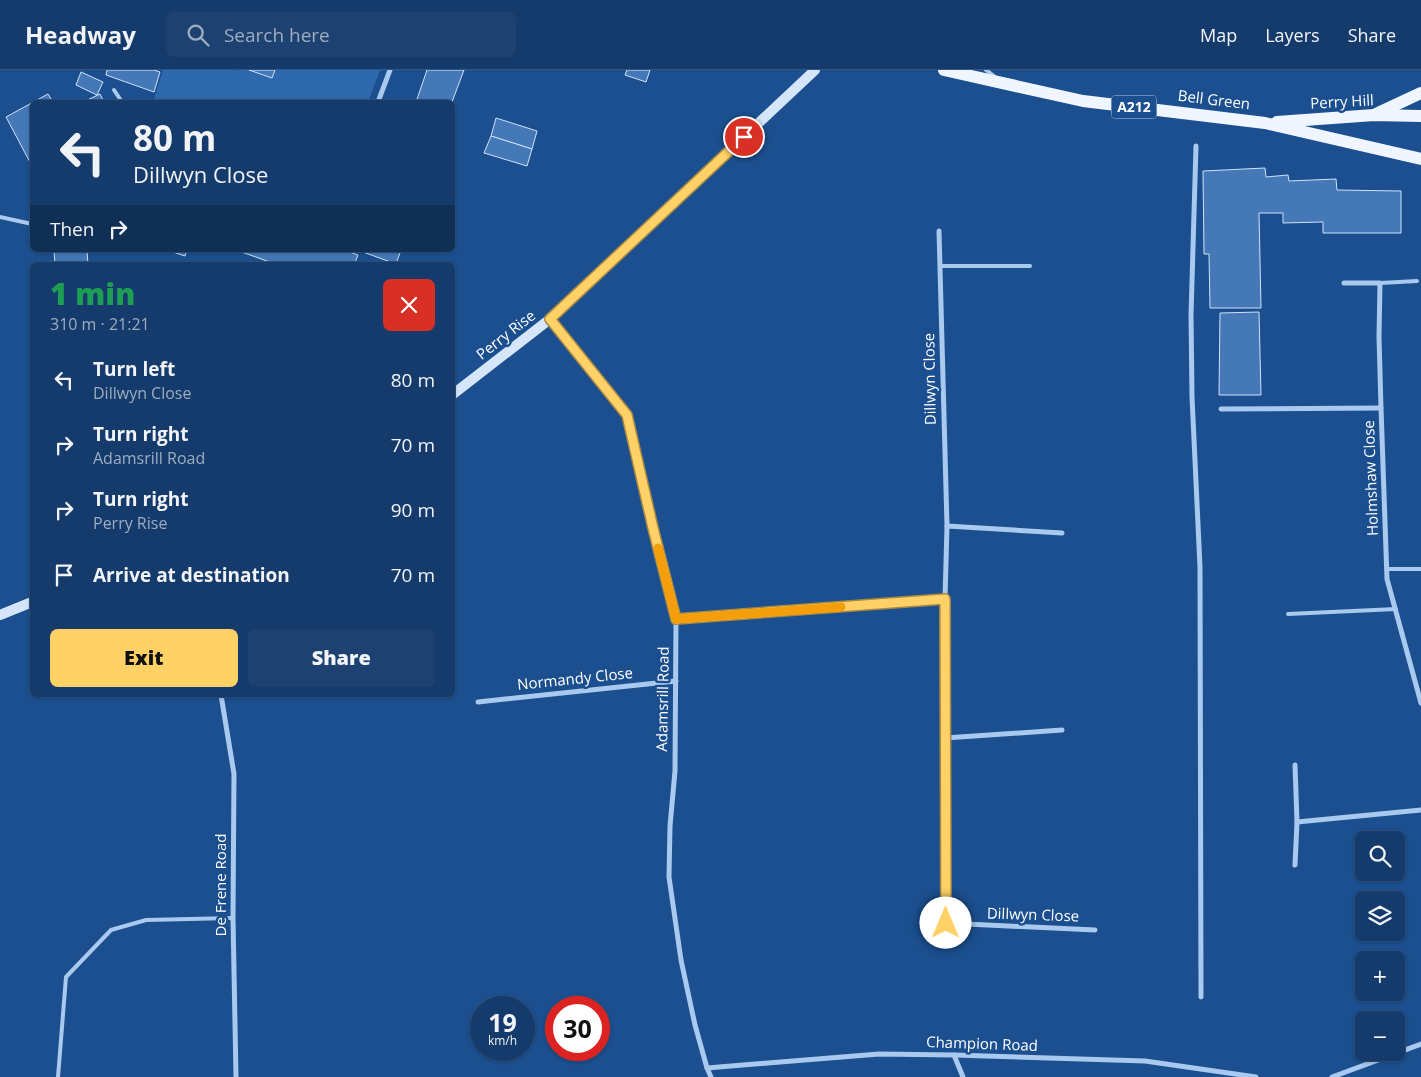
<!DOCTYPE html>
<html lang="en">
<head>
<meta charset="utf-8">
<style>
	body { margin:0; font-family:"Open Sans",sans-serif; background:#1d4271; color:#f1f3f6; height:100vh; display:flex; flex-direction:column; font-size:19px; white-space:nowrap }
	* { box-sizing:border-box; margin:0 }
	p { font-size:16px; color:#9dadc1 }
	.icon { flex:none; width:28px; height:28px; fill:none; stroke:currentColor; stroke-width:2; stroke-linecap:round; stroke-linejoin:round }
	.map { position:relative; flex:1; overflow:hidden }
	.details { position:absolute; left:30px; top:192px; width:425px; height:435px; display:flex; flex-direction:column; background:#143b6b; border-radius:8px; box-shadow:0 1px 4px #0004,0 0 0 1px #33557e }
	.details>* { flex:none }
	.banner { position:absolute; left:30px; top:30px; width:425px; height:152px; border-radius:8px; box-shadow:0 1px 4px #0004,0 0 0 1px #33557e; background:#143b6b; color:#f1f3f6; overflow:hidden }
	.buttons { position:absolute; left:1355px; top:761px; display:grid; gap:10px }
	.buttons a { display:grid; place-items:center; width:50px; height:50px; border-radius:8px; background:#143b6b; box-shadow:0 1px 4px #0004,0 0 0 1px #33557e; font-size:25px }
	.speed { position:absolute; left:470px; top:926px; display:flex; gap:10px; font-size:25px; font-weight:700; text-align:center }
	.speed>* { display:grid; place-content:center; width:65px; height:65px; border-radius:50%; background:#143b6b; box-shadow:0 1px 4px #0004,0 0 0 1px #33557e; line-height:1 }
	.speed small { font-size:12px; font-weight:400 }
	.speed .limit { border:8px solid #d22; background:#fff; color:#111 }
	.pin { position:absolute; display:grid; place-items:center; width:42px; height:42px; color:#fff; margin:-21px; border:2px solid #fff; border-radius:50%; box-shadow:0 1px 5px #0007 }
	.me { position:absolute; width:55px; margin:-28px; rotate:0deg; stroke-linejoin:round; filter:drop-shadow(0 0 4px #0008) }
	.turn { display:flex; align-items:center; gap:18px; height:105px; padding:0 20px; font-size:22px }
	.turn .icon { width:65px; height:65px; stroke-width:2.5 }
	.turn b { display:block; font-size:35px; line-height:42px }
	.then { display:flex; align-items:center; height:48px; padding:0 20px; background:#0003; gap:10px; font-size:19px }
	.round { display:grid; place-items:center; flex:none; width:52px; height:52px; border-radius:8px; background:#1d4271 }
	.head { display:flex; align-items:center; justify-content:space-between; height:85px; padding:0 20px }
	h1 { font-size:30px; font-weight:800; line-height:38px; color:#1e9e55 }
	.cta { display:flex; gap:10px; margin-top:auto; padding:10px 20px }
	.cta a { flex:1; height:58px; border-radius:8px; background:#ffd166; color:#111; font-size:20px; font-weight:800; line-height:58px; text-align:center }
	.cta a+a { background:#1d4271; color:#f1f3f6 }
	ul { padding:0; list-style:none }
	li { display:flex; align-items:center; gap:15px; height:65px; padding:0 20px }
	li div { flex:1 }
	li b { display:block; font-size:19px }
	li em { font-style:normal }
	header { display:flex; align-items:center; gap:30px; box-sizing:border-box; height:70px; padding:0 25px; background:#143b6b; border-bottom:1px solid #33557e }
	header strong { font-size:24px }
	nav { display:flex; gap:28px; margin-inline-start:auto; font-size:18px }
	.search { width:350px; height:45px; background:#1d4271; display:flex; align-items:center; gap:12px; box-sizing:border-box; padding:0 18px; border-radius:8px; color:#9dadc1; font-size:19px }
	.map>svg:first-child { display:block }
	.green { fill:#2e69ad }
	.building { fill:#4478b7; stroke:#cfe3fa }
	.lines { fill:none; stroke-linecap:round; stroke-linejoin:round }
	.lane { stroke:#a9c9ee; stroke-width:4 }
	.street { stroke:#a9c9ee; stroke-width:5 }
	.secondary { stroke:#d6e6fa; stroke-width:10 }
	.primary { stroke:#f0f6ff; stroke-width:12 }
	.route-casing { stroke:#a68842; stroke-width:12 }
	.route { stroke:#ffd166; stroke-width:9 }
	.slow { stroke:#f59e0b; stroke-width:9 }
	.labels { text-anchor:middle; stroke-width:5; stroke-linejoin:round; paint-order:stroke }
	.shield { fill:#1b4f8f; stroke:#bbcadd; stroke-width:1 }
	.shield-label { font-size:14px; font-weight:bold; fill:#fff }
	.street-label { font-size:15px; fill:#fff; stroke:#1b4f8f }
</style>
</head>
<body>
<header>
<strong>Headway</strong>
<div class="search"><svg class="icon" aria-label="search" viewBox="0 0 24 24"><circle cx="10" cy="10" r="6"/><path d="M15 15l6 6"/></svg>Search here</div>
<nav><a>Map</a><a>Layers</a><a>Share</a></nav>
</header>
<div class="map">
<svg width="1421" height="1007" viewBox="0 0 1421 1007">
	<rect width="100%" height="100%" fill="#1b4f8f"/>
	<!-- green -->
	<polygon class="green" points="163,0 232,0 236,1 236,0 249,0 271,8 275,0 380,0 368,32 153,32"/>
	<!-- building -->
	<g class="building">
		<polygon points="107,0 154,0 160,2 154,22 106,5"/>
		<polygon points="249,0 275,0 272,8"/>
		<polygon points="427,0 464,0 452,32 416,32"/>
		<polygon points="627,0 650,0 646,12 625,5"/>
		<polygon points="81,2 103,12 97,25 76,15"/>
		<polygon points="48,24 53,32 32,32 32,96 6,47"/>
		<polygon points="100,24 104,32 83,32"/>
		<polygon points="496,48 537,61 532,79 491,66"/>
		<polygon points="491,66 532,79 527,96 484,83"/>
		<polygon points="1265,98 1266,107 1288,105 1289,111 1336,109 1337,120 1401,121 1401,163 1323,163 1323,152 1283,153 1283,143 1259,143 1261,238 1210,238 1209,184 1204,184 1203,101"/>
		<polygon points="54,180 87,180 88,195 55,195"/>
		<polygon points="167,180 187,180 185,186"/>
		<polygon points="236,180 344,180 358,185 354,195 278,195"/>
		<polygon points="364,180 401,180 396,194 363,182"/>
		<polygon points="1259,242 1261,325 1219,325 1220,243"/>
	</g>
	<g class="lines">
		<!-- lane -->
		<g class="lane">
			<polyline points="986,0 994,6"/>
			<polyline points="114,20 122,32"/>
			<polyline points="0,147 32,154"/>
			<polyline points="940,196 1030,196"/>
			<polyline points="1380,213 1417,211"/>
			<polyline points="1387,499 1421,499"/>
			<polyline points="1288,544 1396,539"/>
			<polyline points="58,1007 66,907 111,860 146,850 233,848"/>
		</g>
		<!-- street -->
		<g class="street">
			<polyline points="378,32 390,0"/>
			<polyline points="1196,76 1191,245 1192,327 1200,497 1201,927"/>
			<polyline points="939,161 947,456 945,529 946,853 1095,860"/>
			<polyline points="1344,213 1380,213 1379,267 1381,338 1387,509 1421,633"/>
			<polyline points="550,249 627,345 653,457 676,549 675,701 670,756 669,807 681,890 695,955 707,998 711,1007"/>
			<polyline points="1221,339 1381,338"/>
			<polyline points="947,456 1062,463"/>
			<polyline points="676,549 945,529"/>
			<polyline points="221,625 234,704 233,848 236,1007"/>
			<polyline points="478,632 676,611"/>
			<polyline points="945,668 1062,660"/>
			<polyline points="1295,695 1297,752 1421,740"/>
			<polyline points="1295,795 1297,752"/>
			<polyline points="954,985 963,1007"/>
			<polyline points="707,998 879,984 954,985 1145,991 1256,1007"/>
			<polyline points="1332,1007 1421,974"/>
		</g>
		<!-- secondary -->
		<g class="secondary">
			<polyline points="452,325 550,249 815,0"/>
			<polyline points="0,545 32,532"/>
		</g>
		<!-- primary -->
		<g class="primary">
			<polyline points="944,0 1083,31 1265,53 1421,89"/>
			<polyline points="1376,44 1421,23"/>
			<polyline points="1277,52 1374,45 1421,46"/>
		</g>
	</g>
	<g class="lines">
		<!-- route casing -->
		<g class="route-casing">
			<polyline id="route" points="744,67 550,249 627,345 653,458 676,549 945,529 946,853"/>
		</g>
		<!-- route -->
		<use href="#route" class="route"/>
		<!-- slow -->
		<polyline class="slow" points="658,478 676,549 841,537"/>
	</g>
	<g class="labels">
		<!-- shield labels -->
		<rect class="shield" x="1111.5" y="25.5" width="45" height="23" rx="4"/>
		<g class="shield-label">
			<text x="1134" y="42">A212</text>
		</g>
		<!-- street labels -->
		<g class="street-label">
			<text transform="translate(1214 30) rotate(7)" y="5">Bell Green</text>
			<text transform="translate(1342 32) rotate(-3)" y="5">Perry Hill</text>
			<text transform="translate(506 265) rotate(-38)" y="5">Perry Rise</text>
			<text transform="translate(930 309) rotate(-91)" y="5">Dillwyn Close</text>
			<text transform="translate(1371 408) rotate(-92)" y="5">Holmshaw Close</text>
			<text transform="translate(575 609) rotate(-6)" y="5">Normandy Close</text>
			<text transform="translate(663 629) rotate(-89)" y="5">Adamsrill Road</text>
			<text transform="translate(221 815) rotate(-90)" y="5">De Frene Road</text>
			<text transform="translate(1033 845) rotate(2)" y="5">Dillwyn Close</text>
			<text transform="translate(982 974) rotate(2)" y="5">Champion Road</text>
		</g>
	</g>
</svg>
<div class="buttons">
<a><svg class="icon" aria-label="search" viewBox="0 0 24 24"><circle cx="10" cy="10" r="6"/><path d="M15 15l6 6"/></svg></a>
<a><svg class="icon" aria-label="layers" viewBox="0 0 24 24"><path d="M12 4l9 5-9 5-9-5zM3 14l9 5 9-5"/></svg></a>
<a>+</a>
<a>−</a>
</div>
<div class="speed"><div>19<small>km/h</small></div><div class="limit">30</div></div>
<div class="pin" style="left:744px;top:67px;background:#d93025"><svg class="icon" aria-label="arrive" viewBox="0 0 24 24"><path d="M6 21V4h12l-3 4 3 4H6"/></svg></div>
<svg class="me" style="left:946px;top:853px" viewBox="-20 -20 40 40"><circle r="19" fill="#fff"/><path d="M0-13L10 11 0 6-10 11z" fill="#ffd166"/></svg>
<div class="banner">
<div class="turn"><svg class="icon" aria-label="left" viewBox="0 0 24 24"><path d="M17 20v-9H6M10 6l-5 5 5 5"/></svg><div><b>80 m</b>Dillwyn Close</div></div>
<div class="then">Then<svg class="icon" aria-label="right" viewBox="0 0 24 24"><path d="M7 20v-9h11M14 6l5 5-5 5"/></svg></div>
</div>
<section class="details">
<div class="head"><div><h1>1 min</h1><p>310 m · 21:21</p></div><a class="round" style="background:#d93025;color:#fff"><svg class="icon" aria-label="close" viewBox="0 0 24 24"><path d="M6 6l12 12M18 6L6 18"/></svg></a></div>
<ul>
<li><svg class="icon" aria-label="left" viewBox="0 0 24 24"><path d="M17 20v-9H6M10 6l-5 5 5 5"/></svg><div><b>Turn left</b><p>Dillwyn Close</p></div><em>80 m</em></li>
<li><svg class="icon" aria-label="right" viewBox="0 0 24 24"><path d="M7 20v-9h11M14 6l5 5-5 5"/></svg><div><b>Turn right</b><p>Adamsrill Road</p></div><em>70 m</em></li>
<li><svg class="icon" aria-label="right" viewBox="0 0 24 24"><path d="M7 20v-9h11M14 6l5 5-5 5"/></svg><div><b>Turn right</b><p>Perry Rise</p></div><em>90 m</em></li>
<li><svg class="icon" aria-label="arrive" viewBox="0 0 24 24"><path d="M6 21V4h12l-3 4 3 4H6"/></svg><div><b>Arrive at destination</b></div><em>70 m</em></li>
</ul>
<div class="cta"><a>Exit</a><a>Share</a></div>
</section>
</div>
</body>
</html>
